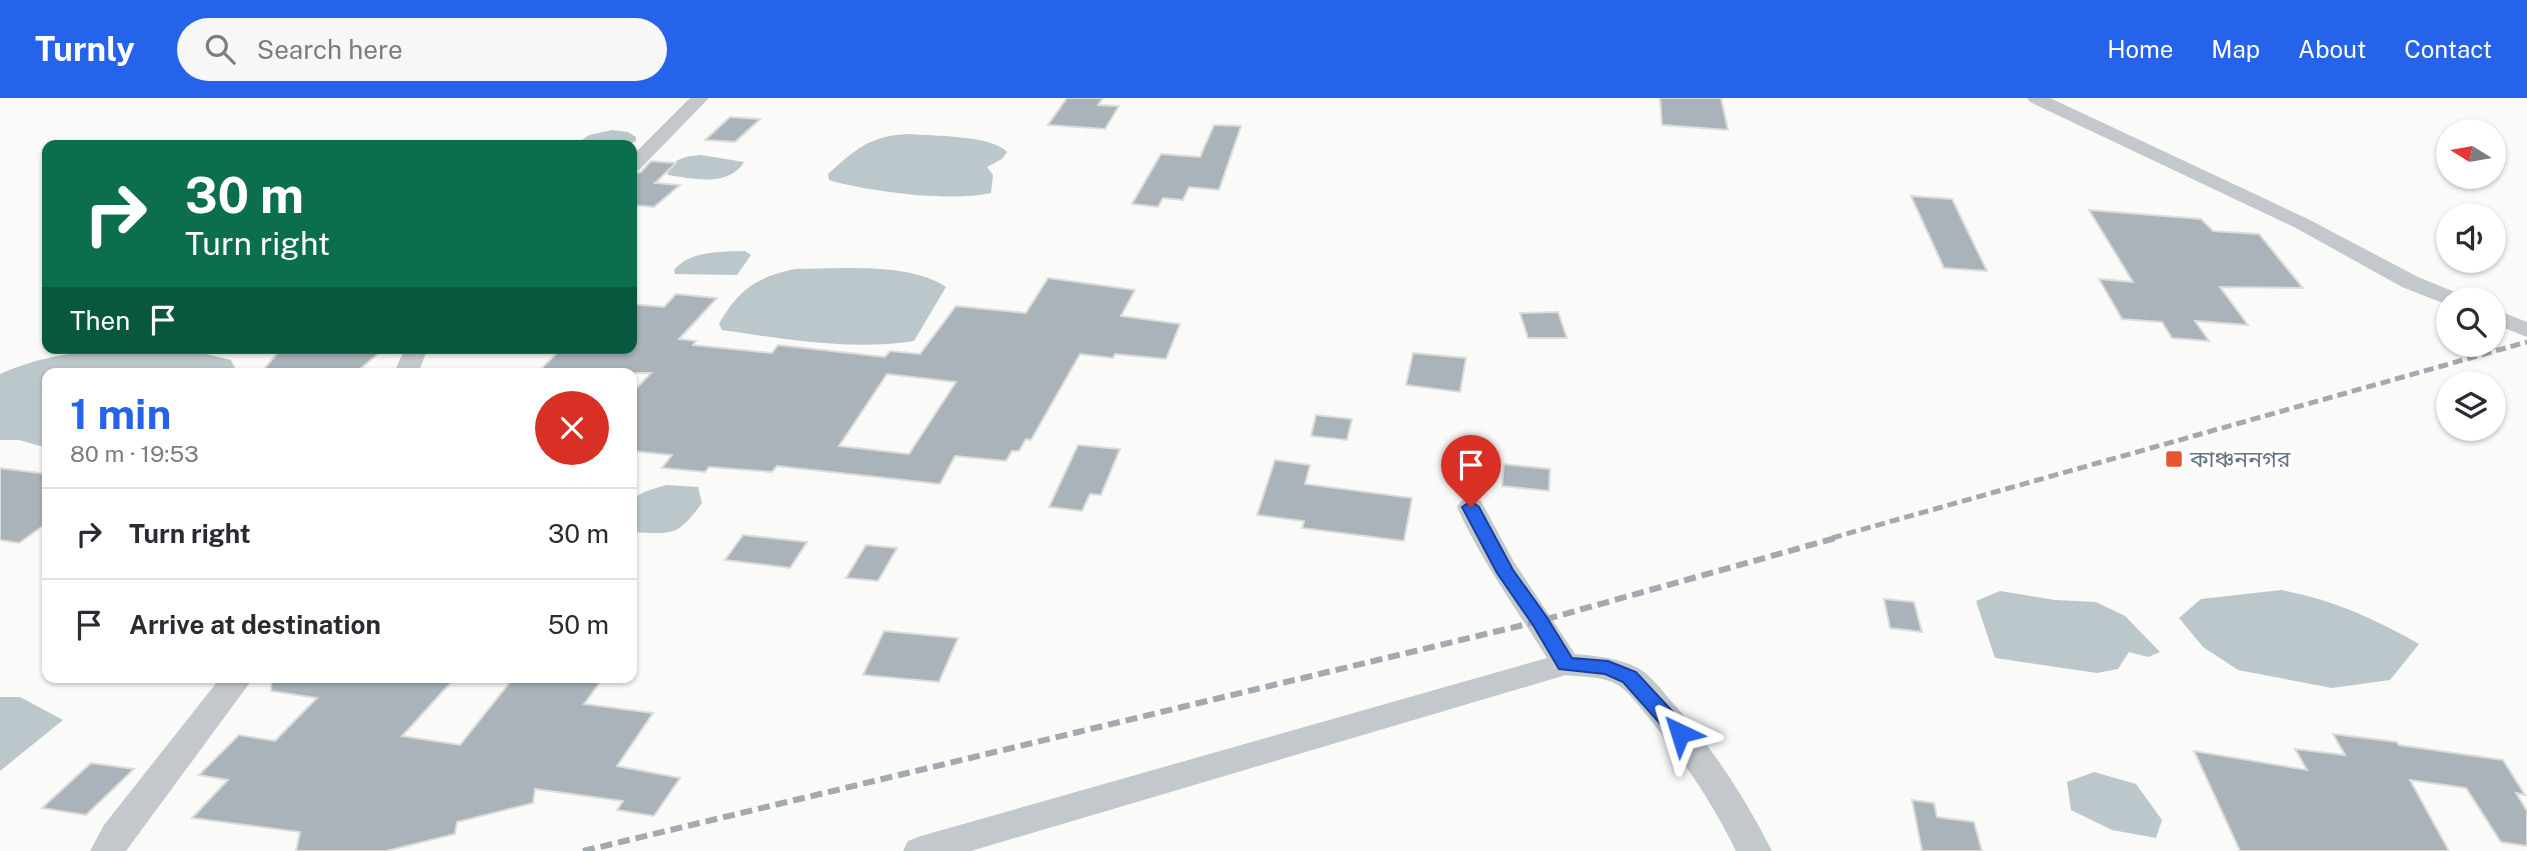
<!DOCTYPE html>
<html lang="en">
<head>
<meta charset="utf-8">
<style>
	body { margin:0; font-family:"Public Sans","Noto Sans Bengali",sans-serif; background:#f7f7f7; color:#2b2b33; height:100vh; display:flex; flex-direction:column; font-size:26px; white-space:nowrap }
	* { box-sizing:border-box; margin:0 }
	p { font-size:23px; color:#7c7c81 }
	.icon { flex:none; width:38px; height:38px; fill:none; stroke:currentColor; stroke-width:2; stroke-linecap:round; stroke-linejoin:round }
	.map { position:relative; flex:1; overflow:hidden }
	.drawer { position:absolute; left:42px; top:270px; width:595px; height:315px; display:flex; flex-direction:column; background:#fff; border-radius:14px; box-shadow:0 2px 5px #0004 }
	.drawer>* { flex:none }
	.guide { position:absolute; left:42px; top:42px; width:595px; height:214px; border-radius:14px; box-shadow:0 2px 5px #0004; background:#0b6e4f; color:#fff; overflow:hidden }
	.needle { width:46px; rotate:281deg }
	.controls { position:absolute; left:2436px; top:21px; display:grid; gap:14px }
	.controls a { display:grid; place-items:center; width:70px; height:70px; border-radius:50%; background:#fff; box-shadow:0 2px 5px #0004; font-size:35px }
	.pin { position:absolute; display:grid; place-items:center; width:60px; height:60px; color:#fff; margin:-72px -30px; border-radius:50% 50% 50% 0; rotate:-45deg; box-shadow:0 0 7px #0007 }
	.pin .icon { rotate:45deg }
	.me { position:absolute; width:77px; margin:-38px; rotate:319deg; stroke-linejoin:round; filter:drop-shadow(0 0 5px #0008) }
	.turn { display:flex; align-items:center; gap:24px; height:147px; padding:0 28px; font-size:32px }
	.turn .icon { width:91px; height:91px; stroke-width:2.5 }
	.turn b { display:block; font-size:49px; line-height:60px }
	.then { display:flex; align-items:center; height:66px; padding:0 28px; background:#0003; gap:14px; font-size:26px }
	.round { display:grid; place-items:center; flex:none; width:74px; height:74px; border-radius:37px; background:#f7f7f7 }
	.overview { display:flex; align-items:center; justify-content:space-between; height:119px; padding:0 28px }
	h1 { font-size:42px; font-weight:700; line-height:52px; color:#2563eb }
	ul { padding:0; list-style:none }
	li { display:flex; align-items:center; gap:21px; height:91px; padding:0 28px; border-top:2px solid #e1e1e2 }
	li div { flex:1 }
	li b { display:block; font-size:26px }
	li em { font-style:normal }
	header { display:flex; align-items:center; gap:42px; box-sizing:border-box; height:98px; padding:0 35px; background:#2563eb; color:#fff }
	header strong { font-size:33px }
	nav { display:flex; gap:38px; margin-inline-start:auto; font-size:24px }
	.search { width:490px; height:63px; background:#f7f7f7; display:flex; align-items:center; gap:18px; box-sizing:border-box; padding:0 24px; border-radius:38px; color:#7c7c81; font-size:26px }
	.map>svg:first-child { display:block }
	.water { fill:#bbc7cb }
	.building { fill:#aab3b9; stroke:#dcdcda; stroke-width:2; fill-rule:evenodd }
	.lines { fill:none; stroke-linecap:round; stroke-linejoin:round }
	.minor { fill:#c3c8cc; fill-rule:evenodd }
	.rail-far1 { stroke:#a2aab0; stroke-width:5; stroke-dasharray:10 5; stroke-linecap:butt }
	.rail { stroke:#a2aab0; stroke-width:6; stroke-dasharray:12 6; stroke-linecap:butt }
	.route { fill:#2563eb; stroke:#184099; stroke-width:2 }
	.poi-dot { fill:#e4572e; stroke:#fff; stroke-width:2.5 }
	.labels { text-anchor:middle; stroke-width:7; stroke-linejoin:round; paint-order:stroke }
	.poi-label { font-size:23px; fill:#657683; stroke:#fff; text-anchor:start }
</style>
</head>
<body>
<header>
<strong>Turnly</strong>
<div class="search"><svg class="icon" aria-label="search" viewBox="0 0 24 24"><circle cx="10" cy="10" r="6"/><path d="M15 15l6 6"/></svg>Search here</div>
<nav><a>Home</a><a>Map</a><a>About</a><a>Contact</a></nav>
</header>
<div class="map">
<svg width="2527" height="753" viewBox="0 0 2527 753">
	<rect width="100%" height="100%" fill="#fafaf8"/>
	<!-- water -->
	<g class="water">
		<polygon points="612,32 628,34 636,39 636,43 629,47 575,47 589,37"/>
		<path d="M 908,36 C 932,38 992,37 1007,54 L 1002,61 L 987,69 L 993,77 L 991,95 C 951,104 869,94 829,82 L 828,76 C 856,51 869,38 908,36 Z"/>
		<path d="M 701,57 L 744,64 C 729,89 694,81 668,77 L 667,72 C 676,60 686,58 701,57 Z"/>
		<path d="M 745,153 L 751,157 L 737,177 L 675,176 L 674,172 C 691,152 721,154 745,153 Z"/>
		<path d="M 795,171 C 839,171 909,164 946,189 L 914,243 C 850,253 785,241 722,232 L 719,226 C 739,191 757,179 795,171 Z"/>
		<path d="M 124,250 L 181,250 L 231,262 L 237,274 L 47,275 L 47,350 L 19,342 L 0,342 L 0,276 C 41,258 79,253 124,250 Z"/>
		<path d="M 666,387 L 698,389 L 702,405 C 677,439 673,436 633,434 C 626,397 634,397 666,387 Z"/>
		<path d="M 2281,492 C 2331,501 2376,521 2419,546 L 2390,582 L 2332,590 L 2238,572 L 2203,549 L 2179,520 L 2201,501 Z"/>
		<polygon points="2000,493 2055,502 2096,504 2125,518 2160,554 2148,559 2129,554 2118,571 2097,575 1995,560 1976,503"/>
		<polygon points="0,599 20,599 63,622 0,673"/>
		<polygon points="2094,674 2136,686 2162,722 2156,740 2112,732 2071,712 2067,684"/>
	</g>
	<!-- building -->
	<g class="building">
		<polygon points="1067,0 1103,0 1098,7 1119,8 1105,31 1048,27"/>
		<polygon points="1660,0 1721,0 1728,32 1662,27"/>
		<polygon points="730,19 760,21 735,44 705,42"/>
		<polygon points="1214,27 1241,28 1219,92 1189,89 1183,102 1163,100 1158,109 1132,106 1161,56 1200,59"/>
		<polygon points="651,63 676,65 655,85 680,87 654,109 632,107 632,76 641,74"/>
		<polygon points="1911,98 1952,101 1987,173 1944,170"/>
		<polygon points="2089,112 2201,121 2213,133 2259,136 2303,190 2220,189 2248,227 2195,223 2209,243 2172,240 2162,224 2122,221 2099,181 2133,184"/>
		<path d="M 1048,180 L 1135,192 L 1121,218 L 1180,226 L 1166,261 L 1115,256 L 1113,260 L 1080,256 L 1031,342 L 1026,341 L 1019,353 L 1012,353 L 1006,363 L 955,358 L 940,386 L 777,368 L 772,374 L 709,369 L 705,374 L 662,370 L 672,357 L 632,353 L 632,295 L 651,275 L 537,275 L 562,250 L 632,250 L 632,206 L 664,209 L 676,196 L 717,200 L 679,241 L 696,243 L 693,247 L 772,255 L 778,247 L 885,259 L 890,253 L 920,256 L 956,208 L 1026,215 ZM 887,276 L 956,284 L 909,356 L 839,348 Z"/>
		<polygon points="1558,214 1567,240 1528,240 1520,215"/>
		<polygon points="282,250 385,250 355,275 263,272"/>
		<polygon points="1413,255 1466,260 1460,294 1406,287"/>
		<polygon points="1316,317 1352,321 1347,342 1311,338"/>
		<polygon points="1078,347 1120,351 1101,397 1090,396 1082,413 1049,409"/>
		<polygon points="1275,362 1310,367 1305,386 1412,400 1404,443 1302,430 1304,423 1257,417"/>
		<polygon points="1504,366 1550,371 1549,393 1502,388"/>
		<polygon points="0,370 47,376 47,425 19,445 0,442"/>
		<polygon points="743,437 807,444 790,470 725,462"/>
		<polygon points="866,447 897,450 878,483 846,480"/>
		<polygon points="1884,501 1914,504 1922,534 1890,530"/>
		<polygon points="884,533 958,540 939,584 863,577"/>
		<polygon points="272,579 456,579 402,638 460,647 514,579 604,579 584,606 653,615 617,668 680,680 654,718 617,712 623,703 535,691 533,705 457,724 455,736 386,753 296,753 300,734 192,720 228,682 199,677 239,637 275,643 317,600 271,593"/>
		<polygon points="2333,636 2397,644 2399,647 2503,662 2525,697 2516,695 2527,713 2527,748 2501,744 2466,690 2410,682 2449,753 2240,753 2194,653 2307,672 2295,651 2345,657"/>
		<polygon points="91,665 134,671 86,717 42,710"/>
		<polygon points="1912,702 1934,705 1937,719 1974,724 1982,753 1922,753"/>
	</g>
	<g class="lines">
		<!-- minor -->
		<g class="minor">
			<polygon points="690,0 709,0 639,72 632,74 632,58"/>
			<polygon points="2027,0 2050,0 2308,121 2418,179 2460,196 2463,201 2448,201 2448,207 2402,189 2294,129 2030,4"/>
			<polygon points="2494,211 2527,224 2527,239 2494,226"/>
			<polygon points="405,250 428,250 418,275 394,275"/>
			<path d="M 1471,400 L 1481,403 L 1514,464 L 1575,556 C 1598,558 1618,560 1638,570 C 1652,578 1662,593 1673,605 C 1713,651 1744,698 1772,753 L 1736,753 C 1712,704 1682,660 1648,619 C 1639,608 1630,595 1618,587 C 1603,578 1583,579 1566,577 L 971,753 L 903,753 L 908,743 L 921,738 L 1547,560 C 1516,510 1481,463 1457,409 L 1461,403 Z"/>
			<polygon points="221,579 254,579 126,753 90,753 104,727"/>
		</g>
		<!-- rail-far1 -->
		<polyline class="rail-far1" points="1832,440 2527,244"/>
		<!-- rail -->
		<polyline class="rail" points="583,753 1540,523 1839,439"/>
	</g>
	<!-- route -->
	<polygon class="route" points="1471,403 1479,409 1513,472 1546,518 1572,560 1608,563 1636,574 1687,629 1690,635 1687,640 1680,642 1673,640 1623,584 1605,576 1559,571 1533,527 1497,475 1462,409"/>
	<!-- markers -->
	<rect class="poi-dot" x="2165" y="352" width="18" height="18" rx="3.5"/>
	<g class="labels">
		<!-- poi labels -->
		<g class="poi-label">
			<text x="2190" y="369">কাঞ্চননগর</text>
		</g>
	</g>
</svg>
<div class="controls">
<a><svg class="needle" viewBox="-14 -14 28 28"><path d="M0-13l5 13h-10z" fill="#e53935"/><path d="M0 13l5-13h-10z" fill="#7c7c81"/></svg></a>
<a><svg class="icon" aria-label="sound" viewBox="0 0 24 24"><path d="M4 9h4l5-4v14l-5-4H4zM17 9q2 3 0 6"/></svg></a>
<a><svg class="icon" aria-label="search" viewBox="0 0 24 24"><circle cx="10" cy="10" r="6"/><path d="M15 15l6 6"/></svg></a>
<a><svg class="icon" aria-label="layers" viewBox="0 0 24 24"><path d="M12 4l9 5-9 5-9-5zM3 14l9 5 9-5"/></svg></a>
</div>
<div class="pin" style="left:1471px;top:409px;background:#d93025"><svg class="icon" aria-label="arrive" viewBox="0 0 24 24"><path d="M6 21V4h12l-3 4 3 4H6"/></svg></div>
<svg class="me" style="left:1680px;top:635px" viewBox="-20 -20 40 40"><path d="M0-17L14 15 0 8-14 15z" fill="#2563eb" stroke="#fff" stroke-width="4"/></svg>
<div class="guide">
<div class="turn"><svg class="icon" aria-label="right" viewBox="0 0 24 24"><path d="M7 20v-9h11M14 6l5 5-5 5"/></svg><div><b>30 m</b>Turn right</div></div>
<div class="then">Then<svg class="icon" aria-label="arrive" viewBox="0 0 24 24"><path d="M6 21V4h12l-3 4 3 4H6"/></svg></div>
</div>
<section class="drawer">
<div class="overview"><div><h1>1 min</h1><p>80 m · 19:53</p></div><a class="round" style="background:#d93025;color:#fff"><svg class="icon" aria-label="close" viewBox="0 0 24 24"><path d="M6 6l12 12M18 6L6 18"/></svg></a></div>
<ul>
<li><svg class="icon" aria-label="right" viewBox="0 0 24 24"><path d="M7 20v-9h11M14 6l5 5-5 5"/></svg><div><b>Turn right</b></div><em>30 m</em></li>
<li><svg class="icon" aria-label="arrive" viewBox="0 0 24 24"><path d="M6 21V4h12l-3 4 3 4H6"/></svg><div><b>Arrive at destination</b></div><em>50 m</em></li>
</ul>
</section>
</div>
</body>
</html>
